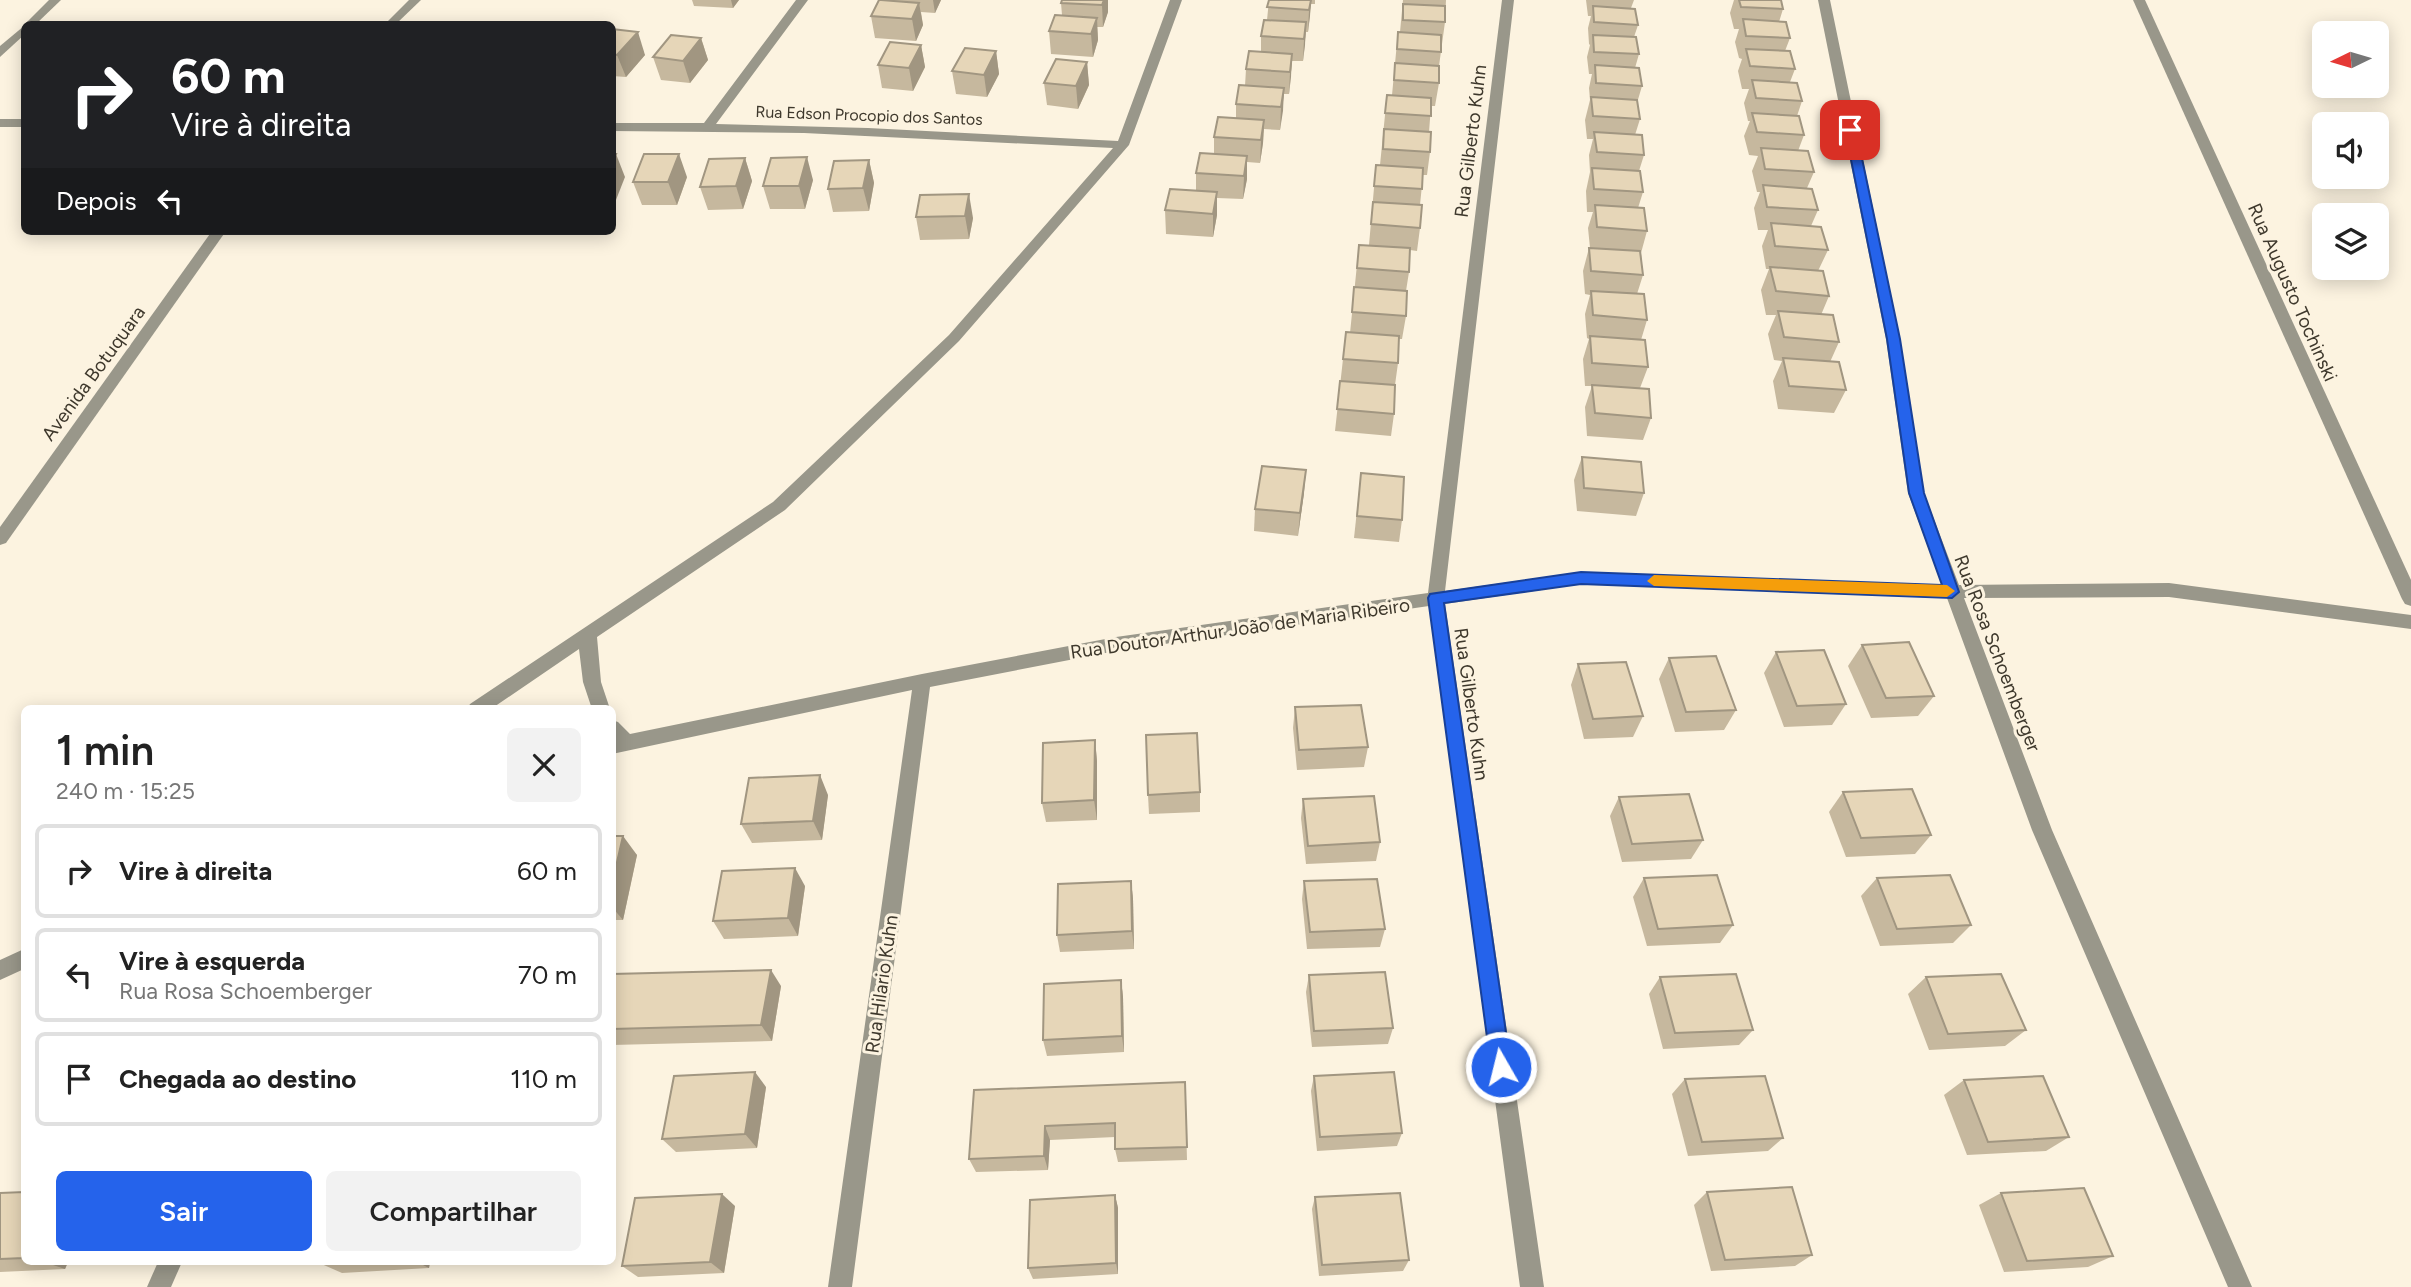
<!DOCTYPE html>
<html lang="pt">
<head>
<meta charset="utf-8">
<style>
	body { margin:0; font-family:Figtree,sans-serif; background:#f2f2f2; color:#222; height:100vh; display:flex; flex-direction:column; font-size:26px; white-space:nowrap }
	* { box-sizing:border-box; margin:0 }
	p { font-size:23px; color:#767676 }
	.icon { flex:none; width:38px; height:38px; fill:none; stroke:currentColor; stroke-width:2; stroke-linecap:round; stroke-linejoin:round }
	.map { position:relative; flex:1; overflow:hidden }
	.sheet { position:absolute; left:21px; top:705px; width:595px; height:560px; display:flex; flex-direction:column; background:#fff; border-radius:10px; box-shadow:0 4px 18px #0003 }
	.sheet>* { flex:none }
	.guide { position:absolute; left:21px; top:21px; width:595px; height:214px; border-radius:10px; box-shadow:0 4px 18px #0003; background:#202124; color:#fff; overflow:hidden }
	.needle { width:46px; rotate:265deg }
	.buttons { position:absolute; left:2312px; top:21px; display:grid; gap:14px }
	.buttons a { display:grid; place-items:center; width:77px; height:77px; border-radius:10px; background:#fff; box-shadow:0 4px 18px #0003; font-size:35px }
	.pin { position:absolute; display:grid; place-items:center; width:60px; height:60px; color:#fff; margin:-30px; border-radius:14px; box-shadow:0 4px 10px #0006 }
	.me { position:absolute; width:77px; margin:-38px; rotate:352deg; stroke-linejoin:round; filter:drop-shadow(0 0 5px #0008) }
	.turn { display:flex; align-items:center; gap:24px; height:147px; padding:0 35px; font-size:32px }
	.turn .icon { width:91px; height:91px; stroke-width:2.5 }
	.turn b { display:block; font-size:49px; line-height:60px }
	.then { display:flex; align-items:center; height:66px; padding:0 35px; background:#0003; gap:14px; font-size:26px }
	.round { display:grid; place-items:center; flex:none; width:74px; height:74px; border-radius:10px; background:#f2f2f2 }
	.head { display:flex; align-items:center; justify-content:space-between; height:119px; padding:0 35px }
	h1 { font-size:42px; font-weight:600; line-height:52px }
	.cta { display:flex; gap:14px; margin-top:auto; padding:14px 35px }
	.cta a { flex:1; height:80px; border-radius:10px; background:#2563eb; color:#fff; font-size:28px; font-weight:600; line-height:80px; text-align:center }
	.cta a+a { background:#f2f2f2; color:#222 }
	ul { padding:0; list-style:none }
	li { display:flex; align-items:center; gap:21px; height:94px; margin:0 14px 10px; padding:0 21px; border:4px solid #e0e0e0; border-radius:10px }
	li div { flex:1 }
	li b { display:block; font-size:26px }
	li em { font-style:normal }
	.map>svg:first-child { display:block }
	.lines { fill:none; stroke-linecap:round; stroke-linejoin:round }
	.minor { fill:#99978a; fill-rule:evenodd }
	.wall { fill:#c6b89e }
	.shaded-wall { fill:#a19681 }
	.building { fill:#e6d6b8; stroke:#a19681; stroke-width:2 }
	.route { fill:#2563eb; stroke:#184099; stroke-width:2 }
	.slow { fill:#f59e0b }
	.labels { text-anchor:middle; stroke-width:6; stroke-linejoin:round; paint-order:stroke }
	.far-street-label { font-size:16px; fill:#3e382c; stroke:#fcf3e0 }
	.street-label { font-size:19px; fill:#3e382c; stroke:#fcf3e0 }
</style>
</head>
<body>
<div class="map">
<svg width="2411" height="1287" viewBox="0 0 2411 1287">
	<rect width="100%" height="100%" fill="#fcf3e0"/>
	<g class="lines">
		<!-- minor -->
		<g class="minor">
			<polygon points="49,0 61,0 36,24 25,24"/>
			<polygon points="409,0 421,0 396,24 385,24"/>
			<polygon points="796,0 808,0 716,124 868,128 1118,141 1170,0 1182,0 1129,145 959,341 785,510 597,637 601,682 610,709 592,709 583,682 579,649 491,709 467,709 470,704 773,502 949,335 1113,148 804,133 612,131 612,123 704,123"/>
			<polygon points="1502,0 1514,0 1445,591 1581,572 1942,585 1908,493 1886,339 1818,0 1830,0 1900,339 1924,493 1959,585 2169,583 2411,615 2411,629 2169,597 1964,598 2052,830 2252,1287 2228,1287 2032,830 1947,598 1581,584 1445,604 1544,1287 1520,1287 1429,606 1116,651 930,687 852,1287 828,1287 912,690 612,754 612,720 618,722 630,734 922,674 1116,637 1428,593"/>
			<polygon points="2133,0 2145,0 2411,580 2411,606 2405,604 2402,599"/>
			<polygon points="24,26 24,35 0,57 0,46"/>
			<rect x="0" y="119" width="24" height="8"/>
			<polygon points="212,231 226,231 6,543 0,545 0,527"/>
			<polygon points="24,949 24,969 0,980 0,960"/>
			<polygon points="158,1262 182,1262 171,1287 147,1287"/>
		</g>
	</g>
	<!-- wall -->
	<g class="wall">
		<polygon points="692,0 739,0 733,8 694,6"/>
		<polygon points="893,0 941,0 935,13 921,12 923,25 916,41 875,38 871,16"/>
		<polygon points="1062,0 1108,0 1108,12 1103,27 1097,27 1098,40 1093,57 1051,54 1049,31 1062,15 1061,3"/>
		<polygon points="1269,0 1315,0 1315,4 1311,4 1308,32 1306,32 1303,61 1292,61 1289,94 1284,94 1280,130 1264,129 1263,143 1260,163 1247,162 1247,179 1243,199 1217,198 1217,215 1213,237 1166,234 1165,210 1196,191 1196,173 1214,154 1214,137 1236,118 1236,104 1245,86 1246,69 1261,52 1261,36 1267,20"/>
		<polygon points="1403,0 1446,0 1445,22 1439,66 1439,83 1435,106 1431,106 1429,132 1430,152 1427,175 1423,175 1420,205 1420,228 1417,251 1410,250 1409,272 1406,291 1406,316 1402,339 1399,339 1398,363 1395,385 1394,414 1391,436 1335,431 1346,332 1350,333 1359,245 1369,245 1376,165 1380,165 1387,95 1392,95 1398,32 1400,32"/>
		<polygon points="1586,0 1634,0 1631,8 1638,25 1634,37 1639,54 1635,68 1642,86 1637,103 1640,119 1635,135 1644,155 1639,171 1643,192 1638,208 1647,231 1641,253 1643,275 1637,294 1647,320 1641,340 1648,367 1640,388 1651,418 1643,440 1587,436 1585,407 1592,386 1585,386 1583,359 1589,339 1587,338 1585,314 1590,295 1585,294 1583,271 1589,248 1590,248 1588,228 1593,212 1587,212 1586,191 1590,172 1589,155 1593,139 1587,139 1585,120 1590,100 1589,88 1592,74 1589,74 1587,57 1590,45 1589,44 1588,28 1591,16 1588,16"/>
		<polygon points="1734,0 1781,0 1783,9 1779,22 1790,38 1785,51 1795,69 1790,82 1802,101 1797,116 1804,135 1798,151 1814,172 1807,188 1818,210 1811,226 1828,250 1818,271 1829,296 1821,315 1839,342 1830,362 1846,390 1834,413 1778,409 1773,381 1782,361 1774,360 1768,334 1776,315 1766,315 1761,290 1769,269 1766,269 1762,246 1768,230 1758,230 1754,208 1760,192 1757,192 1752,171 1758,156 1749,155 1744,136 1750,121 1748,121 1744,103 1749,89 1742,89 1738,71 1742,59 1739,58 1735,42 1739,29 1734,29 1730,13"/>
		<polygon points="612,29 645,55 626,77 612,76"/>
		<polygon points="701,38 708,60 690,83 661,80 653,57"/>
		<polygon points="921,45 925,67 913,91 882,88 878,65"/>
		<polygon points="996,51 999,74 987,97 956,94 952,71"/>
		<polygon points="1087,62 1089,85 1078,109 1047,105 1044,83"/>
		<polygon points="745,158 752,181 743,209 708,210 700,187"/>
		<polygon points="869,160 874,183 869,211 833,212 828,189"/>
		<polygon points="687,177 677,205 642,205 633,182"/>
		<polygon points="813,180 805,209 770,209 763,186"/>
		<polygon points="920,195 973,218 969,239 920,240 916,217"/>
		<polygon points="1582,457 1644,493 1636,516 1577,511 1574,480"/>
		<polygon points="1361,473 1402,520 1399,542 1354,538"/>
		<polygon points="1304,493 1298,536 1254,531 1255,509"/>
		<polygon points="1862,645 1934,696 1918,716 1871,718 1848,666"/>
		<polygon points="1776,652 1846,704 1832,725 1784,727 1764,673"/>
		<polygon points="1669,658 1736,710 1724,730 1675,732 1659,679"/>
		<polygon points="1578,664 1643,716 1633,737 1584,739 1571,685"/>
		<polygon points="1295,707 1368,747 1364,767 1297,770 1293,728"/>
		<polygon points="1095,740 1097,761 1097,820 1046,822 1042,803"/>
		<polygon points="1200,792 1200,812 1149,814 1148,795"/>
		<polygon points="1843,792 1931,835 1915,854 1846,857 1829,812"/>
		<polygon points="828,795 822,840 752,843 741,824"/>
		<polygon points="1619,797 1703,840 1691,859 1622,862 1610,816"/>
		<polygon points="1303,799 1380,842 1376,861 1306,864 1301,818"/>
		<polygon points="612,836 637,855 623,920 612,920"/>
		<polygon points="1644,878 1733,925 1720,943 1647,946 1633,897"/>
		<polygon points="1877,878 1971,925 1953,943 1880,946 1861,896"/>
		<polygon points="1131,881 1133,899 1134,949 1060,952 1057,935"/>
		<polygon points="1304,881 1385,929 1380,947 1307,949 1302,899"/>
		<polygon points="805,886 798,936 724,939 713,921"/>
		<polygon points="612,974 781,986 772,1041 612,1045"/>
		<polygon points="1309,975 1393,1028 1388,1044 1312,1047 1306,992"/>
		<polygon points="1660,977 1753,1030 1739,1045 1663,1049 1649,994"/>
		<polygon points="1926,977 2026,1030 2005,1046 1929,1050 1908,994"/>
		<polygon points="1121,980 1123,997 1124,1052 1047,1056 1043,1040"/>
		<polygon points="1314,1076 1402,1133 1397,1146 1317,1151 1311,1091"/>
		<polygon points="1685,1079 1783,1138 1768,1151 1688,1156 1672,1094"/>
		<polygon points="1964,1080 2069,1137 2046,1151 1967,1155 1944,1095"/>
		<polygon points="1185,1082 1187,1160 1118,1162 1115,1149 1115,1137 1050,1140 1048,1170 976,1172 969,1159 974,1090"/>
		<polygon points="766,1087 757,1148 676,1152 662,1139"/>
		<polygon points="24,1192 24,1262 68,1262 65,1269 0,1272 0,1193"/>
		<polygon points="1707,1192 1812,1255 1795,1266 1711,1271 1694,1205"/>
		<polygon points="2001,1193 2113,1256 2088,1267 2004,1272 1979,1205"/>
		<polygon points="1115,1195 1118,1208 1118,1274 1033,1279 1028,1268"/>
		<polygon points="1315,1197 1409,1260 1403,1271 1319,1276 1312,1209"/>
		<polygon points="735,1206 724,1273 638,1277 622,1266"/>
		<polygon points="317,1262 430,1262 429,1268 342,1273"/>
	</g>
	<!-- shaded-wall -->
	<g class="shaded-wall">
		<polygon points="731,0 739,0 733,8"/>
		<polygon points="933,0 941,0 935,13"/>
		<polygon points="1104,0 1108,0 1108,12 1103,27 1102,5"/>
		<polygon points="1311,0 1310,16 1308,32 1309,10"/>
		<polygon points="919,3 923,25 916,41 912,19"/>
		<polygon points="1097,18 1098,40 1093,57 1091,34"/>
		<polygon points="1306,22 1305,45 1303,61 1304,39"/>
		<polygon points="638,32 645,55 626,77 617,55"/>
		<polygon points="701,38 708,60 690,83 683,61"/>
		<polygon points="921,45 925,67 913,91 909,68"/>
		<polygon points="996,51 999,74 987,97 984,75"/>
		<polygon points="1292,54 1291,77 1289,94 1290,72"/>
		<polygon points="1087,62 1089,85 1078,109 1076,86"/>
		<polygon points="1284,88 1283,111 1280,130 1281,107"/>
		<polygon points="1264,120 1263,143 1260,163 1261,140"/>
		<polygon points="616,154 625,177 614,205 612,201 612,163"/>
		<polygon points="679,154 687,177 677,205 668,182"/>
		<polygon points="1247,156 1247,179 1243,199 1244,176"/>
		<polygon points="807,157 813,180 805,209 799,186"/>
		<polygon points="745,158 752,181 743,209 736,186"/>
		<polygon points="869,160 874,183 869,211 863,188"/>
		<polygon points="1217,192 1217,215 1213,237 1213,214"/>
		<polygon points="969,194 973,218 969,239 965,216"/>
		<polygon points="1306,470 1304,493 1298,536 1300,513"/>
		<polygon points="1095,740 1097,761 1097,820 1094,800"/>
		<polygon points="820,775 828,795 822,840 813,821"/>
		<polygon points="623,836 637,855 623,920 612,907 612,884"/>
		<polygon points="795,868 805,886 798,936 788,918"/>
		<polygon points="1131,881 1133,899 1134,949 1132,931"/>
		<polygon points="771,970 781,986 772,1041 761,1025"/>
		<polygon points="1121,980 1123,997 1124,1052 1122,1036"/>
		<polygon points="755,1072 766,1087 757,1148 745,1134"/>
		<polygon points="1045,1126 1050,1140 1048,1170 1044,1156"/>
		<polygon points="722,1194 735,1206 724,1273 710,1262"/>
		<polygon points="1115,1195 1118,1208 1118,1274 1116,1263"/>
		<polygon points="44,1262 68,1262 65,1269"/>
		<polygon points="417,1262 430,1262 429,1268"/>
	</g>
	<!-- building -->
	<g class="building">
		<polygon points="879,0 881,0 919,3 912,19 871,16"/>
		<polygon points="1062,0 1104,0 1102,5 1061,3"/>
		<polygon points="1269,0 1311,0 1309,10 1267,7"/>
		<polygon points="1739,0 1781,0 1783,9 1741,7"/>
		<polygon points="1403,4 1445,6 1445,22 1403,20"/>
		<polygon points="1593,6 1635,9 1638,25 1594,22"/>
		<polygon points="1055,15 1097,18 1091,34 1049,31"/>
		<polygon points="1743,19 1786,22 1790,38 1746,36"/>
		<polygon points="1264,20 1306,22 1304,39 1261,36"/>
		<polygon points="612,29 638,32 617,55 612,54"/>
		<polygon points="1398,32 1441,35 1441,52 1397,49"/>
		<polygon points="671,35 701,38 683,61 653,57"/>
		<polygon points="1593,35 1636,37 1639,54 1594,52"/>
		<polygon points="890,42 921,45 909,68 878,65"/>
		<polygon points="965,48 996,51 984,75 952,71"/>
		<polygon points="1746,49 1790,51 1795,69 1750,66"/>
		<polygon points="1249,51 1292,54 1290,72 1246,69"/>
		<polygon points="1056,59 1087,62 1076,86 1044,83"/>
		<polygon points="1395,63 1439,66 1439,83 1394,80"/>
		<polygon points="1595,65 1639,68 1642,86 1596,83"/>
		<polygon points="1752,80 1797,83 1802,101 1756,98"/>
		<polygon points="1239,85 1284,88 1281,107 1236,104"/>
		<polygon points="1387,95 1431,98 1431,116 1385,113"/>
		<polygon points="1591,97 1637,100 1640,119 1593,116"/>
		<polygon points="1752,113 1799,116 1804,135 1757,132"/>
		<polygon points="1218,117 1264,120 1261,140 1214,137"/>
		<polygon points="1384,129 1431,132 1430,152 1383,149"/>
		<polygon points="1594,132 1642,135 1644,155 1597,152"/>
		<polygon points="1761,148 1808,151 1814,172 1765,169"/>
		<polygon points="1200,153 1247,156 1244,176 1196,173"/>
		<polygon points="612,154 616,154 612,163"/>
		<polygon points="644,154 679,154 668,182 633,182"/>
		<polygon points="807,157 799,186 763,186 771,158"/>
		<polygon points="745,158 736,186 700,187 709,159"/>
		<polygon points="869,160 863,188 828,189 834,161"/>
		<polygon points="1376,165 1423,168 1422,189 1374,186"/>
		<polygon points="1592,168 1640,171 1643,192 1594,189"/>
		<polygon points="1763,185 1812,189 1818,210 1767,207"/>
		<polygon points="1170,189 1217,192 1213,214 1165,210"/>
		<polygon points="969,194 965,216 916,217 920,195"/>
		<polygon points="1373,202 1422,205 1420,228 1371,224"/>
		<polygon points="1595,205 1644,208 1647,231 1597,227"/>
		<polygon points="1771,223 1821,227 1828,250 1775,246"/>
		<polygon points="1359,245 1410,248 1409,272 1357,268"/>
		<polygon points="1589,248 1640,251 1643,275 1591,271"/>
		<polygon points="1770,267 1823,271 1829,296 1776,291"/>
		<polygon points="1354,287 1407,291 1406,316 1352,312"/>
		<polygon points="1591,291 1644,294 1647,320 1593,315"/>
		<polygon points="1778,311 1833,315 1839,342 1784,337"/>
		<polygon points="1346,332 1399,336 1398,363 1343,359"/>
		<polygon points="1590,336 1645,340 1648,367 1592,363"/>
		<polygon points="1783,358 1839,362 1846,390 1789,386"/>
		<polygon points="1340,381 1395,385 1394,414 1337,409"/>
		<polygon points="1592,385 1649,389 1651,418 1595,413"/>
		<polygon points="1582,457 1641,462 1644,493 1584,488"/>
		<polygon points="1262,466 1306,470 1300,513 1255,509"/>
		<polygon points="1361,473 1404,477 1402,520 1357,516"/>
		<polygon points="1909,642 1934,696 1886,698 1862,645"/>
		<polygon points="1824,650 1846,704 1797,706 1776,652"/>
		<polygon points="1716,656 1736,710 1686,712 1669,658"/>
		<polygon points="1626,662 1643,716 1593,719 1578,664"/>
		<polygon points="1361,705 1368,747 1299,750 1295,707"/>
		<polygon points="1197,733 1200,792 1148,795 1146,735"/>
		<polygon points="1095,740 1094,800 1042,803 1043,743"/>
		<polygon points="820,775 813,821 741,824 749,778"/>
		<polygon points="1912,789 1931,835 1861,838 1843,792"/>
		<polygon points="1689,794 1703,840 1632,844 1619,797"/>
		<polygon points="1374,796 1380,842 1308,846 1303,799"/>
		<polygon points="612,836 623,836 612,884"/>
		<polygon points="795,868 788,918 713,921 722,871"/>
		<polygon points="1717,875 1733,925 1658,929 1644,878"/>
		<polygon points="1950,875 1971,925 1897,929 1877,878"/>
		<polygon points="1377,879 1385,929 1310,932 1304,881"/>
		<polygon points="1131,881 1132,931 1057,935 1058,884"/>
		<polygon points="771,970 761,1025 612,1029 612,974"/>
		<polygon points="1385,972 1393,1028 1314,1031 1309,975"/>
		<polygon points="1736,974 1753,1030 1675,1033 1660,977"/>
		<polygon points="2001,974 2026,1030 1948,1034 1926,977"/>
		<polygon points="1121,980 1122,1036 1043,1040 1044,984"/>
		<polygon points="755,1072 745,1134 662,1139 674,1076"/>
		<polygon points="1394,1072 1402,1133 1320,1137 1314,1076"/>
		<polygon points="1765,1076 1783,1138 1702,1142 1685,1079"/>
		<polygon points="2043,1076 2069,1137 1988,1142 1964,1080"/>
		<polygon points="1185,1082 1187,1147 1115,1149 1115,1123 1045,1126 1044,1156 969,1159 974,1090"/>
		<polygon points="1792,1187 1812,1255 1725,1260 1707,1192"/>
		<polygon points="2084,1188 2113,1256 2027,1261 2001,1193"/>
		<polygon points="24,1192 24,1258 0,1259 0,1193"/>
		<polygon points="1400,1193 1409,1260 1322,1265 1315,1197"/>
		<polygon points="722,1194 710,1262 622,1266 635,1198"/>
		<polygon points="1115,1195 1116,1263 1028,1268 1030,1200"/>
	</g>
	<!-- route -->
	<polygon class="route" points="1850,127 1856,130 1900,339 1924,493 1959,592 1952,598 1581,584 1444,603 1511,1067 1508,1074 1501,1076 1494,1074 1491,1067 1428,598 1430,594 1581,572 1942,585 1909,493 1887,339 1845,130"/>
	<!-- slow -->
	<polygon class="slow" points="1654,575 1947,585 1955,591 1947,597 1654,586 1647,581"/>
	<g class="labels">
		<!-- far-street labels -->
		<g class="far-street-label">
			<text transform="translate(869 115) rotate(2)" y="6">Rua Edson Procopio dos Santos</text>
		</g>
		<!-- street labels -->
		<g class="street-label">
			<text transform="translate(1470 141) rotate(-83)" y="7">Rua Gilberto Kuhn</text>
			<text transform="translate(2293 292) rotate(66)" y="7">Rua Augusto Tochinski</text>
			<text transform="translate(93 373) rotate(-54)" y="7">Avenida Botuquara</text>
			<text transform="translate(1240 628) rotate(-8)" y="7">Rua Doutor Arthur João de Maria Ribeiro</text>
			<text transform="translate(1998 653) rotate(69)" y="7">Rua Rosa Schoemberger</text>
			<text transform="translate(1472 704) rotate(82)" y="7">Rua Gilberto Kuhn</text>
			<text transform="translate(881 984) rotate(-82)" y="7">Rua Hilario Kuhn</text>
		</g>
	</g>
</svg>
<div class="buttons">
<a><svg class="needle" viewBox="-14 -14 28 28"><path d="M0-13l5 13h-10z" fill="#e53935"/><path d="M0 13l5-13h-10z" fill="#767676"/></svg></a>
<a><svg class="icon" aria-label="sound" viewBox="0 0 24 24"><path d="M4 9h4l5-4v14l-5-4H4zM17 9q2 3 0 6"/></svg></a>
<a><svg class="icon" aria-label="layers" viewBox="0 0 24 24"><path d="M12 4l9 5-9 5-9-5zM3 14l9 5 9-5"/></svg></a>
</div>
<div class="pin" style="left:1850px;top:130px;background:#d93025"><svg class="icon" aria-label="arrive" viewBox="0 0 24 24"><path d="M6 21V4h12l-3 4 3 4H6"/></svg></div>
<svg class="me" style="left:1501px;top:1067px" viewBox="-20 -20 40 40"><circle r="17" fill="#2563eb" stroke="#fff" stroke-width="3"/><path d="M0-11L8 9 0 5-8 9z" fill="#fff"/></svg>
<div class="guide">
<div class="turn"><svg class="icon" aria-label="right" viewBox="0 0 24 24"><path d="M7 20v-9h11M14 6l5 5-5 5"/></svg><div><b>60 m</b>Vire à direita</div></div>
<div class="then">Depois<svg class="icon" aria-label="left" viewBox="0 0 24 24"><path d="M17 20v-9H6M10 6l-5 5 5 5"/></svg></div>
</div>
<section class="sheet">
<div class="head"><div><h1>1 min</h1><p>240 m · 15:25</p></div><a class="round"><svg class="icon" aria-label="close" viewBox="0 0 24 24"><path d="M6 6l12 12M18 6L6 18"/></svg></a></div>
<ul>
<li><svg class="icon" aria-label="right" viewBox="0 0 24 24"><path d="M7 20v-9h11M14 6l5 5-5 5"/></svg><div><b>Vire à direita</b></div><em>60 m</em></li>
<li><svg class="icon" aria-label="left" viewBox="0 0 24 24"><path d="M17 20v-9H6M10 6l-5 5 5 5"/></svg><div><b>Vire à esquerda</b><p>Rua Rosa Schoemberger</p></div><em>70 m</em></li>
<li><svg class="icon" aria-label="arrive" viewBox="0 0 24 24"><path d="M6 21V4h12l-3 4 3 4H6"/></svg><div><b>Chegada ao destino</b></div><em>110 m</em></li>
</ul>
<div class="cta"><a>Sair</a><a>Compartilhar</a></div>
</section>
</div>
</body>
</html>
